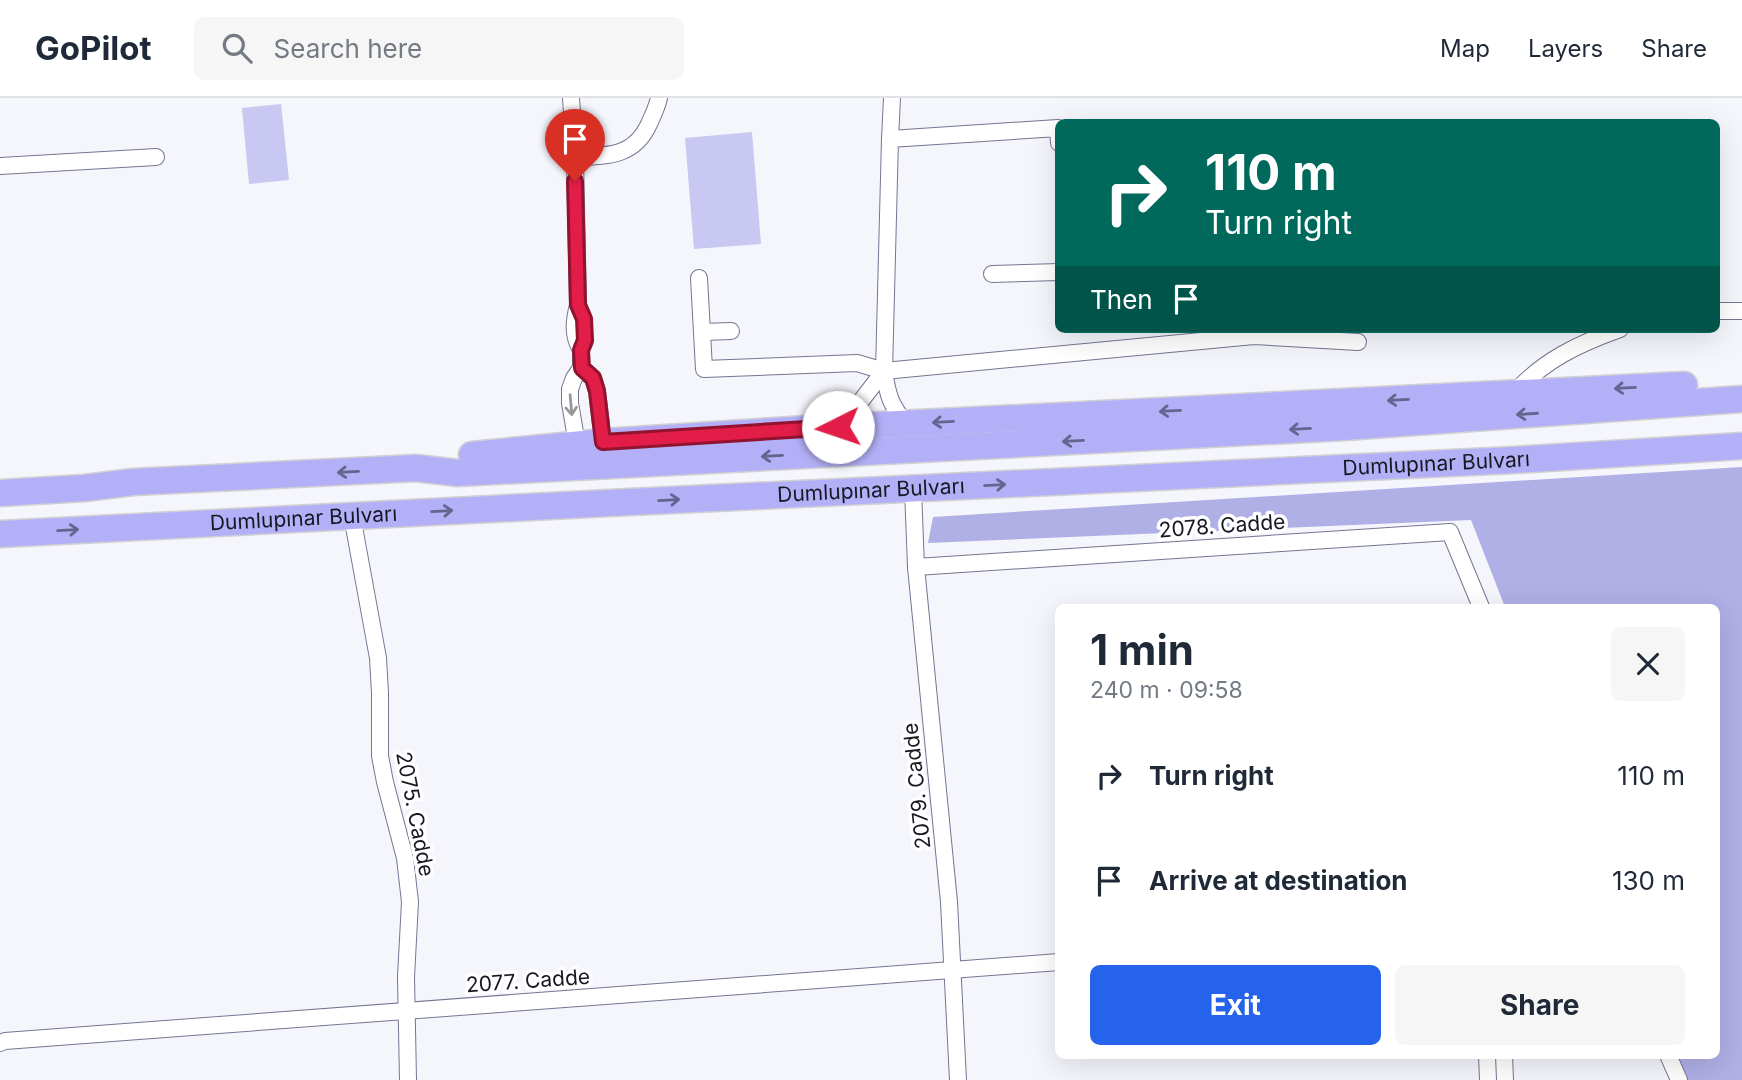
<!DOCTYPE html>
<html lang="en">
<head>
<meta charset="utf-8">
<style>
	body { margin:0; font-family:Inter,sans-serif; background:#f6f6f7; color:#1f2937; height:100vh; display:flex; flex-direction:column; font-size:26px; white-space:nowrap }
	* { box-sizing:border-box; margin:0 }
	p { font-size:23px; color:#747a83 }
	.icon { flex:none; width:38px; height:38px; fill:none; stroke:currentColor; stroke-width:2; stroke-linecap:round; stroke-linejoin:round }
	.map { position:relative; flex:1; overflow:hidden }
	.details { position:absolute; left:1055px; top:506px; width:665px; height:455px; display:flex; flex-direction:column; background:#fff; border-radius:10px; box-shadow:0 7px 28px #0002 }
	.details>* { flex:none }
	.top-card { position:absolute; left:1055px; top:21px; width:665px; height:214px; border-radius:10px; box-shadow:0 7px 28px #0002; background:#00695c; color:#fff; overflow:hidden }
	.pin { position:absolute; display:grid; place-items:center; width:60px; height:60px; color:#fff; margin:-72px -30px; border-radius:50% 50% 50% 0; rotate:-45deg; box-shadow:0 0 7px #0007 }
	.pin .icon { rotate:45deg }
	.me { position:absolute; width:77px; margin:-38px; rotate:266deg; stroke-linejoin:round; filter:drop-shadow(0 0 5px #0008) }
	.turn { display:flex; align-items:center; gap:24px; height:147px; padding:0 35px; font-size:32px }
	.turn .icon { width:91px; height:91px; stroke-width:2.5 }
	.turn b { display:block; font-size:49px; line-height:60px }
	.then { display:flex; align-items:center; height:66px; padding:0 35px; background:#0003; gap:14px; font-size:26px }
	.round { display:grid; place-items:center; flex:none; width:74px; height:74px; border-radius:10px; background:#f6f6f7 }
	.overview { display:flex; align-items:center; justify-content:space-between; height:119px; padding:0 35px }
	h1 { font-size:42px; font-weight:700; line-height:52px }
	.button { display:flex; gap:14px; margin-top:auto; padding:14px 35px }
	.button a { flex:1; height:80px; border-radius:10px; background:#2563eb; color:#fff; font-size:28px; font-weight:700; line-height:80px; text-align:center }
	.button a+a { background:#f6f6f7; color:#1f2937 }
	ul { padding:0; list-style:none }
	li { display:flex; align-items:center; gap:21px; height:105px; padding:0 35px }
	li div { flex:1 }
	li b { display:block; font-size:26px }
	li em { font-style:normal }
	header { display:flex; align-items:center; gap:42px; box-sizing:border-box; height:98px; padding:0 35px; background:#fff; border-bottom:2px solid #e0e1e3 }
	header strong { font-size:33px }
	nav { display:flex; gap:38px; margin-inline-start:auto; font-size:24px }
	.search { width:490px; height:63px; background:#f6f6f7; display:flex; align-items:center; gap:18px; box-sizing:border-box; padding:0 24px; border-radius:10px; color:#747a83; font-size:26px }
	.map>svg:first-child { display:block }
	.green { fill:#c8c8f2 }
	.forest { fill:#b0afe6 }
	.lines { fill:none; stroke-linecap:round; stroke-linejoin:round }
	.minor-casing { stroke:#757593; stroke-width:18 }
	.trunk-casing { stroke:#d1d1d3; stroke-width:29 }
	.minor { stroke:#fff; stroke-width:16 }
	.trunk { stroke:#b4b0f8; stroke-width:26 }
	.oneway { stroke:#66648e }
	.oneway2 { stroke:#97979c }
	.route-casing { stroke:#92132f; stroke-width:18 }
	.route { stroke:#e11d48; stroke-width:12 }
	.labels { text-anchor:middle; stroke-width:7; stroke-linejoin:round; paint-order:stroke }
	.street-label { font-size:21px; fill:#181823; stroke:#fff }
</style>
</head>
<body>
<header>
<strong>GoPilot</strong>
<div class="search"><svg class="icon" aria-label="search" viewBox="0 0 24 24"><circle cx="10" cy="10" r="6"/><path d="M15 15l6 6"/></svg>Search here</div>
<nav><a>Map</a><a>Layers</a><a>Share</a></nav>
</header>
<div class="map">
<svg width="1742" height="982" viewBox="0 0 1742 982">
	<rect width="100%" height="100%" fill="#f5f5fc"/>
	<!-- green -->
	<g class="green">
		<polygon points="281,6 289,82 249,86 242,10"/>
		<polygon points="752,34 761,146 694,151 685,40"/>
	</g>
	<!-- forest -->
	<polygon class="forest" points="1742,369 1742,982 1686,982 1676,957 1717,957 1717,509 1505,509 1471,422 928,445 933,419"/>
	<g class="lines">
		<!-- minor casing -->
		<g class="minor-casing">
			<g id="minor">
				<path d="M 571,0 L 575,59 L 578,207 C 574,223 572,237 581,252"/>
				<polyline points="890,41 892,0"/>
				<path d="M 575,59 C 607,58 634,59 649,26 C 653,17 657,9 659,0"/>
				<polyline points="0,68 156,59"/>
				<polyline points="992,176 1059,174"/>
				<polyline points="699,180 704,271 857,265 884,273 1254,238 1358,244"/>
				<polyline points="1717,213 1742,213"/>
				<polyline points="702,234 731,233"/>
				<polyline points="581,270 593,280 597,293 603,344"/>
				<path d="M 1513,296 C 1544,262 1578,246 1620,231"/>
				<path d="M 906,326 C 890,306 888,298 884,273 L 890,41 L 1058,30 L 1059,45"/>
				<polyline points="838,329 851,316 884,273"/>
				<polyline points="577,346 570,305 570,291 574,280 581,270 581,252 585,243"/>
				<polyline points="913,391 916,469 949,804 958,982"/>
				<polyline points="352,418 378,560 380,595 380,658 385,684 405,760 410,804 406,879 408,982"/>
				<polyline points="916,469 1450,434 1481,509"/>
				<polyline points="0,945 5,943 1059,864"/>
				<polyline points="1487,957 1488,982"/>
				<polyline points="1504,957 1505,982"/>
				<polyline points="1668,957 1679,982"/>
			</g>
		</g>
		<!-- trunk casing -->
		<g class="trunk-casing">
			<g id="trunk">
				<polyline points="472,357 603,344 838,329 1684,287"/>
				<polyline points="0,395 85,390 133,384 416,370 458,375 1345,329 1742,301"/>
				<path id="s1" d="M 0,436 L 609,405 L 1514,362 L 1742,348"/>
			</g>
		</g>
		<!-- minor -->
		<use href="#minor" class="minor"/>
		<!-- trunk -->
		<use href="#trunk" class="trunk"/>
	</g>
	<!-- one-way arrows -->
	<defs><path id="oneway-shaft" d="M-6 0H5M1.5-3L5.5 0L1.5 3" fill="none" stroke-width="1.6" stroke-linecap="round" stroke-linejoin="round" transform="scale(1.75)"/></defs>
	<g class="oneway">
		<use href="#oneway-shaft" transform="translate(1625 290) rotate(177)"/>
		<use href="#oneway-shaft" transform="translate(1398 302) rotate(177)"/>
		<use href="#oneway-shaft" transform="translate(1170 313) rotate(177)"/>
		<use href="#oneway-shaft" transform="translate(1527 316) rotate(176)"/>
		<use href="#oneway-shaft" transform="translate(943 324) rotate(177)"/>
		<use href="#oneway-shaft" transform="translate(1300 331) rotate(177)"/>
		<use href="#oneway-shaft" transform="translate(1073 343) rotate(177)"/>
		<use href="#oneway-shaft" transform="translate(772 358) rotate(177)"/>
		<use href="#oneway-shaft" transform="translate(348 374) rotate(177)"/>
		<use href="#oneway-shaft" transform="translate(995 387) rotate(-3)"/>
		<use href="#oneway-shaft" transform="translate(669 402) rotate(-3)"/>
		<use href="#oneway-shaft" transform="translate(442 413) rotate(-3)"/>
		<use href="#oneway-shaft" transform="translate(68 432) rotate(-3)"/>
	</g>
	<use class="oneway2" href="#oneway-shaft" transform="translate(571 307) rotate(85)"/>
	<g class="lines">
		<!-- route casing -->
		<g class="route-casing">
			<polyline id="route" points="575,83 578,207 584,221 585,242 581,252 582,270 593,280 597,293 603,344 838,329"/>
		</g>
		<!-- route -->
		<use href="#route" class="route"/>
	</g>
	<g class="labels">
		<!-- street labels -->
		<g class="street-label">
			<text dy="7" stroke="none"><textPath href="#s1" startOffset="1438">Dumlupınar Bulvarı</textPath></text>
			<text dy="7" stroke="none"><textPath href="#s1" startOffset="872">Dumlupınar Bulvarı</textPath></text>
			<text dy="7" stroke="none"><textPath href="#s1" startOffset="304">Dumlupınar Bulvarı</textPath></text>
			<text transform="translate(1222 428) rotate(-4)" y="7">2078. Cadde</text>
			<text transform="translate(917 688) rotate(-96)" y="7">2079. Cadde</text>
			<text transform="translate(415 716) rotate(79)" y="7">2075. Cadde</text>
			<text transform="translate(528 883) rotate(-4)" y="7">2077. Cadde</text>
		</g>
	</g>
</svg>
<div class="pin" style="left:575px;top:83px;background:#d93025"><svg class="icon" aria-label="arrive" viewBox="0 0 24 24"><path d="M6 21V4h12l-3 4 3 4H6"/></svg></div>
<svg class="me" style="left:838px;top:329px" viewBox="-20 -20 40 40"><circle r="19" fill="#fff"/><path d="M0-13L10 11 0 6-10 11z" fill="#e11d48"/></svg>
<div class="top-card">
<div class="turn"><svg class="icon" aria-label="right" viewBox="0 0 24 24"><path d="M7 20v-9h11M14 6l5 5-5 5"/></svg><div><b>110 m</b>Turn right</div></div>
<div class="then">Then<svg class="icon" aria-label="arrive" viewBox="0 0 24 24"><path d="M6 21V4h12l-3 4 3 4H6"/></svg></div>
</div>
<section class="details">
<div class="overview"><div><h1>1 min</h1><p>240 m · 09:58</p></div><a class="round"><svg class="icon" aria-label="close" viewBox="0 0 24 24"><path d="M6 6l12 12M18 6L6 18"/></svg></a></div>
<ul>
<li><svg class="icon" aria-label="right" viewBox="0 0 24 24"><path d="M7 20v-9h11M14 6l5 5-5 5"/></svg><div><b>Turn right</b></div><em>110 m</em></li>
<li><svg class="icon" aria-label="arrive" viewBox="0 0 24 24"><path d="M6 21V4h12l-3 4 3 4H6"/></svg><div><b>Arrive at destination</b></div><em>130 m</em></li>
</ul>
<div class="button"><a>Exit</a><a>Share</a></div>
</section>
</div>
</body>
</html>
